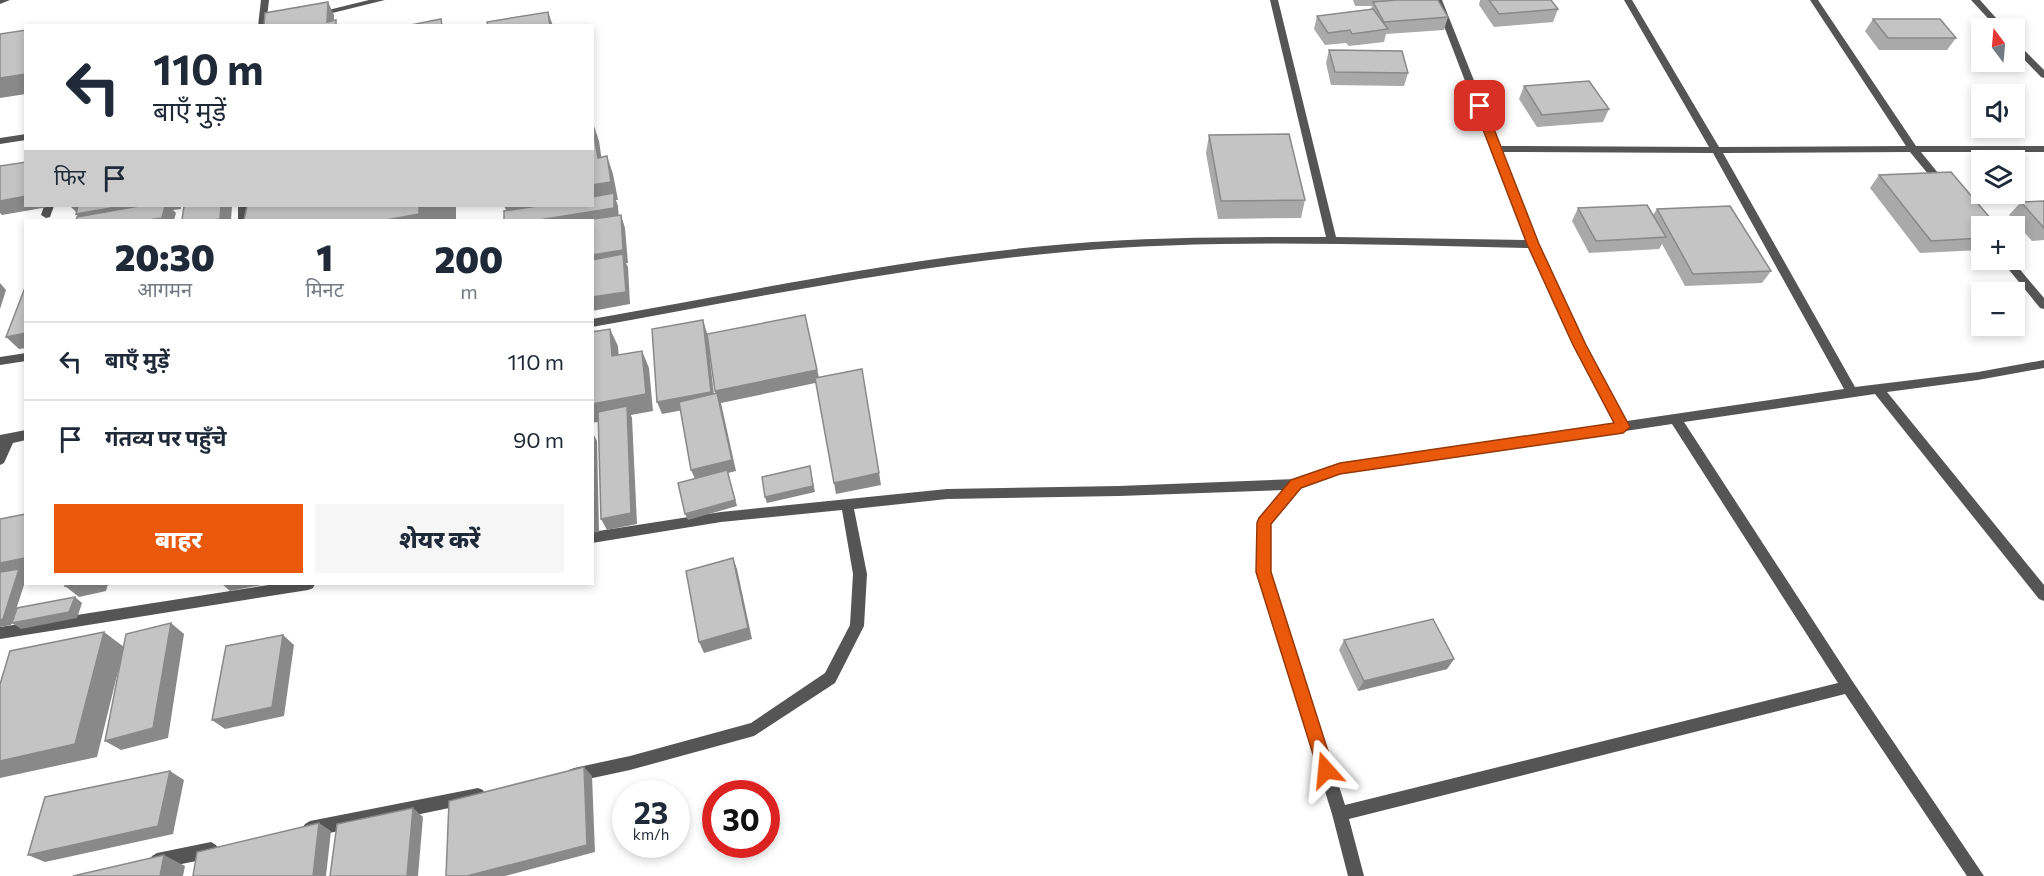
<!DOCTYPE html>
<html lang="hi">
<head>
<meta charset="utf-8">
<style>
	body { margin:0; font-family:Commissioner,"Noto Sans Devanagari",sans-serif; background:#f6f6f7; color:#1f2937; height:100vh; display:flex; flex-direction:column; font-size:22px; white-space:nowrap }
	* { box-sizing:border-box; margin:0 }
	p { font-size:20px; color:#747a83 }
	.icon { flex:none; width:33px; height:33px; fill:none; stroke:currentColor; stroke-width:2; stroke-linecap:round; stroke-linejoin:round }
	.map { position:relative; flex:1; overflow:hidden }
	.side { position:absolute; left:24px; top:219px; width:570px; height:366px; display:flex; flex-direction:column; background:#fff; border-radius:0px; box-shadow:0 3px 9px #0003 }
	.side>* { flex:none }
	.top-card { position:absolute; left:24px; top:24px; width:570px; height:183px; border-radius:0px; box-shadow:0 3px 9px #0003; background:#fff; color:#1f2937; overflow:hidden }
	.needle { width:39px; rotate:344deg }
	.buttons { position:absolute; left:1971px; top:18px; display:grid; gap:12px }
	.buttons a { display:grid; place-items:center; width:54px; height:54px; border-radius:0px; background:#fff; box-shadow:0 3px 9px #0003; font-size:30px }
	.speed { position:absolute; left:612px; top:780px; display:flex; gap:12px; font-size:30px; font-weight:700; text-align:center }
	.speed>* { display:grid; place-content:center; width:78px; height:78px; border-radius:50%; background:#fff; box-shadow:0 3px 9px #0003; line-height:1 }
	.speed small { font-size:15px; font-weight:400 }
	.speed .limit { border:9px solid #d22; background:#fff; color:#111 }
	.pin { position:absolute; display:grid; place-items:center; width:51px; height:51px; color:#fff; margin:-26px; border-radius:12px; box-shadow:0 3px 9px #0006 }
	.me { position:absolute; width:66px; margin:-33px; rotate:342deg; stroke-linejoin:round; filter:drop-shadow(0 0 4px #0008) }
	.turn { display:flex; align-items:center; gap:21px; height:126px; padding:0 30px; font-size:27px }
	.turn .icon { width:78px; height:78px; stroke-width:2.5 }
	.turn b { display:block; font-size:42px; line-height:51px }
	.then { display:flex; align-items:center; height:57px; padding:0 30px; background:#0003; gap:12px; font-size:22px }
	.eta { display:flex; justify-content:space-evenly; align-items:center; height:102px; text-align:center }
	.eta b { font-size:36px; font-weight:800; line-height:42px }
	.cta { display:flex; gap:12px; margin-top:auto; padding:12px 30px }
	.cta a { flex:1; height:69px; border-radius:0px; background:#ea580c; color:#fff; font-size:24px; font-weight:800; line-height:69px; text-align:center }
	.cta a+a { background:#f6f6f7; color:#1f2937 }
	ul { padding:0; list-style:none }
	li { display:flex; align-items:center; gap:18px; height:78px; padding:0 30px; border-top:2px solid #e0e1e3 }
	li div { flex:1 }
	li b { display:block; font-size:22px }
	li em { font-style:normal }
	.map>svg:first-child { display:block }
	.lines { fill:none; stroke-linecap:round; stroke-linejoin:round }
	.minor { fill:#555; fill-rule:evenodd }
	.wall { fill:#a9a9a9 }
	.shaded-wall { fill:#898989 }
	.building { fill:#c4c4c4; stroke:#898989; stroke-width:1.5 }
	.route { fill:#ea580c; stroke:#983908; stroke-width:1.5 }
</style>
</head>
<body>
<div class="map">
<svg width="2044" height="876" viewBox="0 0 2044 876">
	<rect width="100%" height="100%" fill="#fff"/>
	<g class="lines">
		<!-- minor -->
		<g class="minor">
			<polygon points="0,0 10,0 0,4"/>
			<polygon points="261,0 269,0 266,26 258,26"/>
			<polygon points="369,0 385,0 316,17 312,14"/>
			<path d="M 1270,0 L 1278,0 L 1336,237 L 1526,240 L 1434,0 L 1442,0 L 1500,146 L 1709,147 L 1624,0 L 1632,0 L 1719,147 L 1906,146 L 1810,0 L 1818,0 L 1916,146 L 2044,146 L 2044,152 L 1921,152 L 1947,184 L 1942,187 L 1938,186 L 1910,152 L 1723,153 L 1855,387 L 1978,372 L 2044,360 L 2044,368 L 1978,380 L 1887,392 L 2044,585 L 2044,601 L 2039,599 L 1875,394 L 1684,422 L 1853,682 L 1984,876 L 1967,876 L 1845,694 L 1349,819 L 1364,876 L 1348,876 L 1332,814 L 1257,572 L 1258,523 L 1284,490 L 1119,496 L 947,499 L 854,509 L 867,574 L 864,626 L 835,683 L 754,736 L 630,770 L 574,782 L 569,780 L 567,775 L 569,770 L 574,768 L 630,756 L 751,723 L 825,673 L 850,625 L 853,574 L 842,510 L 721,522 L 592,543 L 592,532 L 721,512 L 947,489 L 1119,486 L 1296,479 L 1340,464 L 1616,423 L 1574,345 L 1529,248 C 1375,245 1220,238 1065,252 C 906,266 749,299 592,327 L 592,319 C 750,291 908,257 1067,244 C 1153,237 1240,237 1326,237 ZM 1502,152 L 1713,153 L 1844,389 L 1627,421 L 1586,345 L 1538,244 ZM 1672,424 L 1838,683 L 1345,805 L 1271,572 L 1270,524 L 1300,488 L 1340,474 Z"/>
			<polygon points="1971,0 1980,0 2005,28 1997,28"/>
			<polygon points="2014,40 2044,70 2044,78 2041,77 2014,49"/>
			<polygon points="26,134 26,140 0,144 0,138"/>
			<polygon points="44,206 54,206 50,217 46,218 41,215"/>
			<rect x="238" y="206" width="10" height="14"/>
			<polygon points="2001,260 2012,260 2044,298 2044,309 2040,308"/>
			<polygon points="26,353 26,361 0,365 0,357"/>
			<polygon points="26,430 26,440 13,443 4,463 0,465 0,435"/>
			<polygon points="275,584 315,584 313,588 308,590 0,639 0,627"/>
			<polygon points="478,788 483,790 485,795 483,800 478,802 310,837 305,834 302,829 305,824 310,821"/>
			<polygon points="211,842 216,845 219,850 216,855 211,858 157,869 152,866 149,861 152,856 157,853"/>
		</g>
	</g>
	<!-- wall -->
	<g class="wall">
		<polygon points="1353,0 1438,0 1448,17 1444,30 1386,34 1384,42 1349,46 1346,43 1325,45 1314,29 1317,16 1371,9 1372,6 1355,6"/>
		<polygon points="1480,0 1551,0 1558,9 1553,22 1494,27 1479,5"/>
		<polygon points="1873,19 1956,38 1947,50 1879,50 1865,31"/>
		<polygon points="1329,50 1408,73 1404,86 1331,85 1326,63"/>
		<polygon points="1524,86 1609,109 1603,122 1537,127 1519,99"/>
		<polygon points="1209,135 1305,200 1301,218 1218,219 1206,153"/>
		<polygon points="1879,175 1982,226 1982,250 1920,253 1870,188"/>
		<polygon points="2044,201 2044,240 2032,241 2009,215 2021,202"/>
		<polygon points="1578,208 1653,215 1657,209 1771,271 1762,283 1685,286 1662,244 1659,249 1589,253 1572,221"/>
		<polygon points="1344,640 1454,659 1447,669 1358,691 1339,650"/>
	</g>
	<!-- shaded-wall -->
	<g class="shaded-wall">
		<polygon points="328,2 334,15 334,26 327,22"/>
		<polygon points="548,12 553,26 550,26"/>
		<polygon points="26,74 26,94 0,98 0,78"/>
		<polygon points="593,123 599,141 604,176 598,158"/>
		<polygon points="607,156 613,174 618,200 616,200 618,206 619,221 539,220 592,205 592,185"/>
		<polygon points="0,196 26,196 26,206 49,206 48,207 2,215 0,213"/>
		<polygon points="70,206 87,206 76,212"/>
		<polygon points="122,206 181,206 181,209 173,210 176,213 174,220 81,220 76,214"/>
		<polygon points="221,206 232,206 231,220 213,220"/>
		<polygon points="419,206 456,206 456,220 386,220"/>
		<polygon points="504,206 589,206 511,220"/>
		<polygon points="621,215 625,228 628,263 626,263 628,267 630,304 592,311 592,255"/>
		<polygon points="0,283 6,290 0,309"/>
		<polygon points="805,315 820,382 721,403 736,471 728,473 737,506 688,520 685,514 696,481 691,470 719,403 715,391"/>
		<polygon points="703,320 707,333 715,404 662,414 657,402"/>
		<polygon points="610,329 618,346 620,373 612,356"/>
		<polygon points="26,333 26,348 19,349 6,337"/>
		<polygon points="642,351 649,368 653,411 631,415 632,418 637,524 607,530 601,519 628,416 592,423 592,404"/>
		<polygon points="864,381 881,485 836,494 834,483"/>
		<polygon points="592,431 597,441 599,532 592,533"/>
		<polygon points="811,472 815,492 767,503 765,497"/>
		<polygon points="26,556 26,572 24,572 26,573 26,579 11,625 0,627 0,563"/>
		<polygon points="733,558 737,569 752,639 704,653 699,642"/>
		<polygon points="78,584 108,584 106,591 79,597 65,586"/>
		<polygon points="222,584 267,584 230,591"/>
		<polygon points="75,597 82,603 77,618 21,629 12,623"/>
		<polygon points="171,623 184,634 168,738 121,750 105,741"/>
		<polygon points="104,632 124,647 97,757 0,778 0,739"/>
		<polygon points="283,635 294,645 284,716 225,729 212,720"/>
		<polygon points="1454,659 1447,669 1358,691 1364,681"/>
		<polygon points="584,767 592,776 595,852 505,876 467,876"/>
		<polygon points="170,771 184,780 173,834 45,862 28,855"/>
		<polygon points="413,808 423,817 418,876 407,876"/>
		<polygon points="319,823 331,831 326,876 313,876"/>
		<polygon points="164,855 185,866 183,876 160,876"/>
	</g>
	<!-- building -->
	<g class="building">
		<polygon points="1397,0 1438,0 1448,17 1384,22 1373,2"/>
		<polygon points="1489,0 1551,0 1558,9 1499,14"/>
		<polygon points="328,2 327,22 336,20 336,26 264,26 265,13"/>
		<polygon points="1373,9 1388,29 1352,34 1350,30 1328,33 1317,16"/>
		<polygon points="548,12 550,26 488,26 487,22"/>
		<polygon points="441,19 442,26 406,26"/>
		<polygon points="1873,19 1940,19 1956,38 1888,38"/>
		<polygon points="26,30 26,74 0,78 0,34"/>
		<polygon points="1329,50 1402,51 1408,73 1335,72"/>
		<polygon points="1589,81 1609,109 1542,115 1524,86"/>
		<polygon points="592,123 598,158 607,156 611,182 592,185"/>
		<polygon points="1289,134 1305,200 1221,201 1209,135"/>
		<polygon points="26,162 26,196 0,201 0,166"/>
		<polygon points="1951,172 1997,226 1982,226 1982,238 1931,241 1879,175"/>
		<polygon points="614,193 614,208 539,220 504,220 504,211 537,206 592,206 592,197"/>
		<polygon points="2044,201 2044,228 2021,202"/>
		<polygon points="1647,205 1666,237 1596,241 1578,208"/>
		<polygon points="78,206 122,206 76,214"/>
		<polygon points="139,206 165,206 162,218 149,220 76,220 77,217"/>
		<polygon points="184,206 221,206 220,219 213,220 182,220"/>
		<polygon points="247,206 419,206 419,214 386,220 244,220"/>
		<polygon points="1730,206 1771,271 1693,274 1657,209"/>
		<polygon points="621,215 623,250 592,255 592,220 587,220"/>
		<polygon points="623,254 626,292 592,297 592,260"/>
		<polygon points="26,285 26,333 6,337"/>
		<polygon points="805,315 817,370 715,391 707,334"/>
		<polygon points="703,320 711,392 657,402 652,329"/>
		<polygon points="610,329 612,356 642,351 646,394 592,404 592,332"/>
		<polygon points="862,369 879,473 834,483 815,378"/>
		<polygon points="717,393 732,460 691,470 679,402"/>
		<polygon points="627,406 631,513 601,519 598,412"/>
		<polygon points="810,466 813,486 765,497 762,477"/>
		<polygon points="727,470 735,500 685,514 678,483"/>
		<polygon points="26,514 25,558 0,563 0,519"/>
		<polygon points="733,558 748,628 699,642 686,571"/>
		<polygon points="19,569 3,619 0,620 0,572"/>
		<polygon points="66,584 78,584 65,586"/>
		<polygon points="75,597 69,612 12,623 17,608"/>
		<polygon points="1433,619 1454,659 1364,681 1344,640"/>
		<polygon points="171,623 153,728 105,741 126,634"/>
		<polygon points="104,632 75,744 0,761 0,684 10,651"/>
		<polygon points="283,635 272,707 212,720 226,646"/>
		<polygon points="584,767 587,845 467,876 446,876 449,801"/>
		<polygon points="170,771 158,826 28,855 45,797"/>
		<polygon points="413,808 407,876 330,876 337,824"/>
		<polygon points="319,823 313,876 193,876 197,852"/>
		<polygon points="164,855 160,876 73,876"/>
	</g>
	<!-- route -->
	<polygon class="route" points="1480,103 1485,106 1539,244 1586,345 1630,427 1623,433 1340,474 1301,488 1271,524 1271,572 1334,770 1332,775 1326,778 1320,775 1318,770 1256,572 1257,523 1259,518 1291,480 1340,463 1614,423 1573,345 1527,244 1474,106"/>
</svg>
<div class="buttons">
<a><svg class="needle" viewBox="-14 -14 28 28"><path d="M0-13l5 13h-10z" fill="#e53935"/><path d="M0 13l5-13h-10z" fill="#747a83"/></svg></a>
<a><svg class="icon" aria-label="sound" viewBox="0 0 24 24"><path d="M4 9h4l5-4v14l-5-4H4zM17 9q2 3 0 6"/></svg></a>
<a><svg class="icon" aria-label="layers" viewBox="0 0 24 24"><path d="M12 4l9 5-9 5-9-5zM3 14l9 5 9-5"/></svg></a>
<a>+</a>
<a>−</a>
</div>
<div class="speed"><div>23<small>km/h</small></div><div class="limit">30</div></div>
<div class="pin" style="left:1480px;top:106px;background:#d93025"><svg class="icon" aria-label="arrive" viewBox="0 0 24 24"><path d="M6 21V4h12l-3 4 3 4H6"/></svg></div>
<svg class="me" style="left:1326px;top:770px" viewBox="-20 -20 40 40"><path d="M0-17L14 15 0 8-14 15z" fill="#ea580c" stroke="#fff" stroke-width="4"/></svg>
<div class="top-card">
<div class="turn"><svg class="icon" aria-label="left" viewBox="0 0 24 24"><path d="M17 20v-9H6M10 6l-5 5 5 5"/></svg><div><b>110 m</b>बाएँ मुड़ें</div></div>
<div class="then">फिर<svg class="icon" aria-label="arrive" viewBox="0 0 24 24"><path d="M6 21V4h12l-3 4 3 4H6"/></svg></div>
</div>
<section class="side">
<div class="eta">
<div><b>20:30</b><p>आगमन</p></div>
<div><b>1</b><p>मिनट</p></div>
<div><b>200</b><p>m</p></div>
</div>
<ul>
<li><svg class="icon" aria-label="left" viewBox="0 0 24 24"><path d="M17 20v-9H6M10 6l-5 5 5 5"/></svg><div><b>बाएँ मुड़ें</b></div><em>110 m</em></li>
<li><svg class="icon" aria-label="arrive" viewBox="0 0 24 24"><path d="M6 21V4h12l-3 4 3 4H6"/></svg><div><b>गंतव्य पर पहुँचे</b></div><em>90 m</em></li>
</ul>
<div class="cta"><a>बाहर</a><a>शेयर करें</a></div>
</section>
</div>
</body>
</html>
